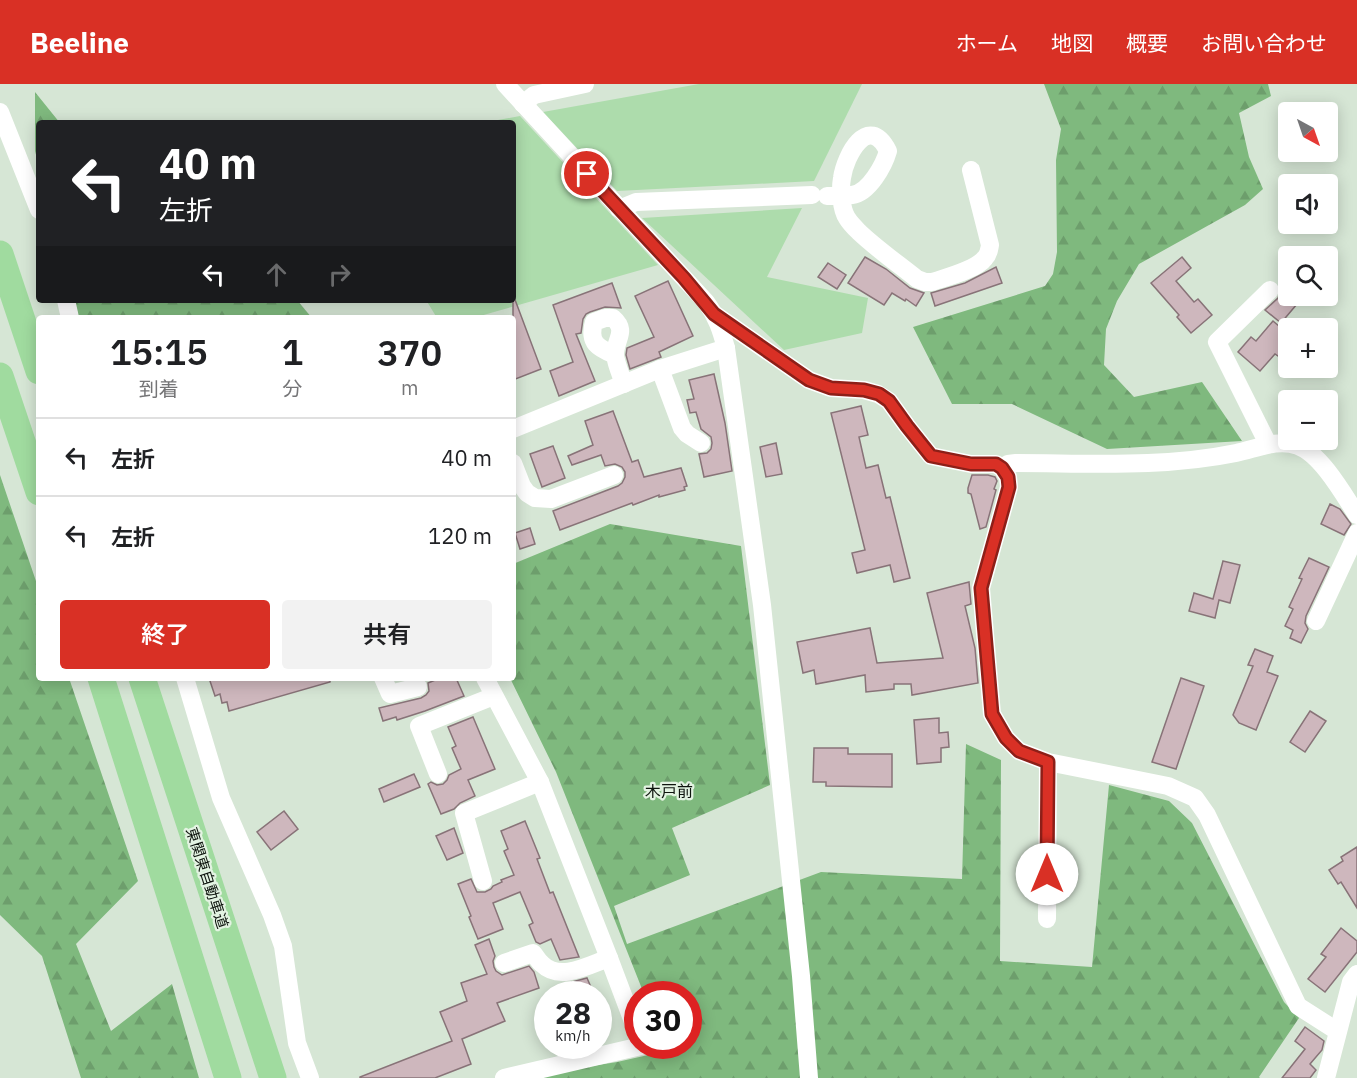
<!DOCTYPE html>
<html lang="ja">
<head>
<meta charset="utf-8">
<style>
	body { margin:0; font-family:"IBM Plex Sans","Noto Sans JP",sans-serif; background:#f2f2f2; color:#202124; height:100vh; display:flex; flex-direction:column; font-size:22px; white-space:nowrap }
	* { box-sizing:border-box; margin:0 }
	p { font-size:20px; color:#757577 }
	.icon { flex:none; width:33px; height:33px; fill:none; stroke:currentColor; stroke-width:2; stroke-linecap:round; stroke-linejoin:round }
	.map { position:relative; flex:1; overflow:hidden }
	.panel { position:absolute; left:36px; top:231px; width:480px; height:366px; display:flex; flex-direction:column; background:#fff; border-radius:6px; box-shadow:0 3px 15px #0003 }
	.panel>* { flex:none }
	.top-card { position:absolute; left:36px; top:36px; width:480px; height:183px; border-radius:6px; box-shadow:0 3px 15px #0003; background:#202124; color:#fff; overflow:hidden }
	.needle { width:39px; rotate:140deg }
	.fabs { position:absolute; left:1278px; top:18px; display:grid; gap:12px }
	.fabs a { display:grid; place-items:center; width:60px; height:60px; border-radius:6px; background:#fff; box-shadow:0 3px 15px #0003; font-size:30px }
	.speed { position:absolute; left:534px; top:897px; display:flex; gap:12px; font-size:30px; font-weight:700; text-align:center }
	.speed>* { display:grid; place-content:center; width:78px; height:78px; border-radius:50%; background:#fff; box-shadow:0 3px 15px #0003; line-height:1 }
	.speed small { font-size:15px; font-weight:400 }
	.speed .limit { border:9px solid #d22; background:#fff; color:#111 }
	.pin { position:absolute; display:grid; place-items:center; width:51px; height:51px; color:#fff; margin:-26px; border:3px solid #fff; border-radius:50%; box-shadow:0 2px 6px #0007 }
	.me { position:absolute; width:66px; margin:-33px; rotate:0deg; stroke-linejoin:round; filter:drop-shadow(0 0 4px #0008) }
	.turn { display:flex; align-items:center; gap:21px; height:126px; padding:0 24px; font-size:27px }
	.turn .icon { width:78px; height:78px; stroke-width:2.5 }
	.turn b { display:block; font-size:42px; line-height:51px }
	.lanes { display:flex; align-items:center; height:57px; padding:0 24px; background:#0003; justify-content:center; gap:30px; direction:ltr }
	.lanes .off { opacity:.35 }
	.eta { display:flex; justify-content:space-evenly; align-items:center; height:102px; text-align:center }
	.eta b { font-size:36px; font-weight:600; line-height:42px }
	.primary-button { display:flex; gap:12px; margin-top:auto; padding:12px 24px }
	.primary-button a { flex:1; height:69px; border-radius:6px; background:#d93025; color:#fff; font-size:24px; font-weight:600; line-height:69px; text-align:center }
	.primary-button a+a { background:#f2f2f2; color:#202124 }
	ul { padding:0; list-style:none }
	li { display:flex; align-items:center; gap:18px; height:78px; padding:0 24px; border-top:2px solid #e0e0e0 }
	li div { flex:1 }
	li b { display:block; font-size:22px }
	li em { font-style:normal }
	header { display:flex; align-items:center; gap:36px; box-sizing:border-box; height:84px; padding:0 30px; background:#d93025; color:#fff }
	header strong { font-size:28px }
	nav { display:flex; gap:33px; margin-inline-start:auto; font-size:21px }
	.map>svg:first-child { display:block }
	.grass { fill:#addcac }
	.forest { fill:url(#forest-firs) }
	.building { fill:#ceb7bd; stroke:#887378; stroke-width:1.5 }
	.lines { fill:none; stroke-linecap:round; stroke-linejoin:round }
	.minor { stroke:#fff; stroke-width:18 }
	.highway { stroke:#a0db9f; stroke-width:27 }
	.route-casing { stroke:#8d1f18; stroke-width:15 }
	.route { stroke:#d93025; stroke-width:10 }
	.labels { text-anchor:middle; stroke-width:4.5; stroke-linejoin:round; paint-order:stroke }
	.street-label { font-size:15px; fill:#0e140e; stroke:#e3f3e2 }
	.neighbourhood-label { font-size:16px; fill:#0e140e; stroke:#e3f3e2 }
</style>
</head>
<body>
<header>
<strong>Beeline</strong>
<nav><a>ホーム</a><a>地図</a><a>概要</a><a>お問い合わせ</a></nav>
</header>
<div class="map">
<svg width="1357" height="994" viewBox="0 0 1357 994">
	<defs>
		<pattern id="forest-firs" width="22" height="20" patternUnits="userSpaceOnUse" patternTransform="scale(1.5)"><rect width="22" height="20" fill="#7fb97e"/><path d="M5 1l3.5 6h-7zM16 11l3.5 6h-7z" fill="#6d9e6c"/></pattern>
	</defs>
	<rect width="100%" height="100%" fill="#d6e6d5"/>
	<!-- grass -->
	<g class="grass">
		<polygon points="699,0 862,0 814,97 617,107 543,28"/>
		<polygon points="520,32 658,181 473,234 437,234 426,216 513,216 513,39 482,39"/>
		<polygon points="802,124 767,193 868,214 862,249 784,266 642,134"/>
	</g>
	<!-- forest -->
	<g class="forest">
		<polygon points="1044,0 1268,0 1271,12 1239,29 1249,73 1263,105 1245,121 1139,180 1117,217 1106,245 1104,281 1134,313 1202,298 1242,357 1107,365 1012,320 952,320 913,243 1045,202 1053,190 1057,168 1056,76 1061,45"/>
		<polygon points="35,8 60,39 39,39 39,82 35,67"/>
		<polygon points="74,216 297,216 312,234 79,234"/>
		<polygon points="0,391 39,506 39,594 69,594 138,797 76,860 111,947 172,900 199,994 81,994 42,872 0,831"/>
		<polygon points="610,440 741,462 770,701 672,744 690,791 614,822 627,860 821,788 962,795 966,660 1001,676 1000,877 1092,883 1109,701 1169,717 1192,739 1284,918 1299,934 1259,993 1260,994 517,994 617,978 666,967 664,962 688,962 688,910 644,910 556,688 510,594 513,594 513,480"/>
	</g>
	<!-- building -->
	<g class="building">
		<polygon points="865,173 886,185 910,204 924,209 916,222 906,215 905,217 892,209 884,221 848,199"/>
		<polygon points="1182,173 1191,184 1176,197 1194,218 1198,215 1212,231 1191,249 1177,233 1179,231 1151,199"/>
		<polygon points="828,179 846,191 837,205 818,193"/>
		<polygon points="996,183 1002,199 935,222 931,209 965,199"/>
		<polygon points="668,197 693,252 659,268 661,273 630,285 626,271 627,264 654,253 635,212"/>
		<polygon points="612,199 621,224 605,223 590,228 586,230 583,235 581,249 576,250 595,297 559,312 550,287 573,278 553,221"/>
		<polygon points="1281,206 1297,220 1281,239 1265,226 1278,214"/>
		<polygon points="514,213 541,285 513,296 513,214"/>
		<polygon points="1273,237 1287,249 1282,254 1288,260 1278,272 1275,270 1260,287 1238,268 1251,253 1256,257"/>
		<polygon points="714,290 725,339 732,387 704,393 699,370 707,369 711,365 712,359 711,353 701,345 696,328 690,329 687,316 694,315 689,296"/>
		<polygon points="861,322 868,351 859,353 866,384 878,381 886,414 890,413 910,494 894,498 890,481 857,489 852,469 865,466 831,329"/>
		<polygon points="613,327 632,378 638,376 644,393 681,384 687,402 684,403 685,406 659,413 659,411 633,421 632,419 560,446 553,427 618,402 622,399 625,393 625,388 622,383 615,380 605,382 601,371 572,381 568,372 593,361 585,337"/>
		<polygon points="776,359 782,390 766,393 760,363"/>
		<polygon points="553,362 565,394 542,403 530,370"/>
		<polygon points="972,391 988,391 995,393 997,397 994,405 996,406 986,443 980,445 971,410 968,409 968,404"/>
		<polygon points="1330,420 1340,425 1351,440 1344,451 1321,440"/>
		<polygon points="530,444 535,460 520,465 515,449"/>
		<polygon points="1309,474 1329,483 1306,532 1305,539 1308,545 1301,559 1290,554 1293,546 1285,542 1293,525 1289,523 1302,495 1299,494"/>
		<polygon points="1223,477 1240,481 1230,519 1219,516 1215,534 1189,527 1194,509 1213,515"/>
		<polygon points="969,498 971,520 965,522 975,564 978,599 912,611 911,600 894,600 894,605 866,608 865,591 816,600 814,586 803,589 797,558 870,544 877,579 943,574 927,509"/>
		<polygon points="1255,565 1273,572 1267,588 1278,592 1256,646 1239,639 1233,631 1253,582 1248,581"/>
		<polygon points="209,594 330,594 330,598 229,627 227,618 222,619 220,610 215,612"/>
		<polygon points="440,594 456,594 464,612 425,627 397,636 396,633 383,637 379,624 421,614 426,611 429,607 428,599"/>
		<polygon points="1181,594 1204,602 1176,685 1152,678"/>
		<polygon points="1310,627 1326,637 1305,668 1290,658"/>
		<polygon points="473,633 495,685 468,696 475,712 460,719 454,725 441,730 428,700 431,698 437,701 443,700 447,696 449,691 461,685 452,664 456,662 448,643"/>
		<polygon points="939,634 939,649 948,648 949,663 941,664 941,678 917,680 914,636"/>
		<polygon points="814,664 848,664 848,670 892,670 892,703 826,702 826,698 813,698"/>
		<polygon points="414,690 420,703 384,718 379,705"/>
		<polygon points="284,727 298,745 271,766 257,748"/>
		<polygon points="525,737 540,774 537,775 550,809 553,808 579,873 560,876 551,855 540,860 536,858 529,841 533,839 520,808 493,819 503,845 478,855 469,833 471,832 458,800 471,795 477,808 485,808 491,805 493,802 502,798 501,796 514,791 504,767 508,765 501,747"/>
		<polygon points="454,744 463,769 447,776 436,752"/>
		<polygon points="1357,763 1357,824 1341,798 1338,800 1329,786 1343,777 1341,773"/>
		<polygon points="1341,844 1357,857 1357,868 1325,908 1308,895 1326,873 1321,870"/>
		<polygon points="489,855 495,872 493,877 494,883 496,887 502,891 529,882 534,888 539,904 497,919 505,937 462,955 471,980 435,994 360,994 360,993 452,957 440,928 467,917 461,899 487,890 475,861"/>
		<polygon points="587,894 594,910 577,910 572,898"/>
		<polygon points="1305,943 1324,957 1322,966 1310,980 1316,986 1310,994 1282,994 1305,965 1295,957"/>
	</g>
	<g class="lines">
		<!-- minor -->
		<g class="minor">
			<path d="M 505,0 L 706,218 C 717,233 721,246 726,264 L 762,521 L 801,892 L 809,994"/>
			<polyline points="523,20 534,11 585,0"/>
			<polyline points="0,28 39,126"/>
			<path d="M 827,112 C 835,112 844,112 852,111 C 869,109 884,81 888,67 C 868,28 845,72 842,94 C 840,105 841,125 847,134 C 850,139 855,144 859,148 C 877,165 897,179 917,195 L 925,198 L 932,198 C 947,193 976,186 985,174 C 989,170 989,166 990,161 L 971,86"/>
			<polyline points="619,125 636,118 812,111"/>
			<polyline points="66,216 70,234"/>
			<polyline points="714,230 809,296 831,304 864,306 878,310 889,317 907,342 931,372 971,380 996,380 1002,384 1008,393 1009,403 981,504 992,630 1006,654 1019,667 1048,678 1168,702 1195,714 1207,731 1298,922 1337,947"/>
			<path d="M 615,271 C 598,264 588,259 594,238 L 605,234 L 613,234 C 628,247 615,255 615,271 C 616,280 621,291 624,300"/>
			<polyline points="660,285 682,344 687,350 701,359"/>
			<polyline points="513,345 660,285 726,264"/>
			<polyline points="1268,360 1217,258 1270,206"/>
			<polyline points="513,379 522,402 527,409 535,414 551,415 614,391"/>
			<path d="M 1002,384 L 1008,380 L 1016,379 C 1089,379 1163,384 1236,369 C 1256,365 1278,354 1298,362 C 1321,370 1344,411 1357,431"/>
			<polyline points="1316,537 1357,449"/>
			<polyline points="185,594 221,714 272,831 283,862 297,959 310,994"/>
			<polyline points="383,594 390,610 418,603"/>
			<polyline points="485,594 540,698 609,874 638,951"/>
			<polyline points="438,690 419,642 494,612"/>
			<polyline points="483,797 464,729 540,698"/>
			<polyline points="1047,835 1048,678"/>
			<path d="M 504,879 L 533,869 C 536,872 538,877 542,880 C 560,898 589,881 609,874"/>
			<polyline points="504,994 641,962"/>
			<polyline points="1326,994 1351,898 1357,890"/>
		</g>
		<!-- highway -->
		<g class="highway">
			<polyline points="0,170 39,287"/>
			<polyline points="0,292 39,408"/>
			<polyline points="101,594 228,994"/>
			<polyline points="142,594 273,994"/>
		</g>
	</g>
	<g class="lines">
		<!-- route casing -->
		<g class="route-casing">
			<polyline id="route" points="587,90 684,194 714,230 809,296 831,304 864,306 879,310 889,317 907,342 931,372 971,380 996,380 1002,384 1008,393 1009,403 981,504 992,630 1006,654 1019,667 1048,678 1047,790"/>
		</g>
		<!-- route -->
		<use href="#route" class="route"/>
	</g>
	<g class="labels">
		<!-- street labels -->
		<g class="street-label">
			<text transform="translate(207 794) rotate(72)" y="5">東関東自動車道</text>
		</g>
		<!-- neighbourhood labels -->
		<g class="neighbourhood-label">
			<text x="669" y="713">木戸前</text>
		</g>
	</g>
</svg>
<div class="fabs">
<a><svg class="needle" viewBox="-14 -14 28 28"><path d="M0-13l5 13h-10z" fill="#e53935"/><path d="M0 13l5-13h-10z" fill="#757577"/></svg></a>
<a><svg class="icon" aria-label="sound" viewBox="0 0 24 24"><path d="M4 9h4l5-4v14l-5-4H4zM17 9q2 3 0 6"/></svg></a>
<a><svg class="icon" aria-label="search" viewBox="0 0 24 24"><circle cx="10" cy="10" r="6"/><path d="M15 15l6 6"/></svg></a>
<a>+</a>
<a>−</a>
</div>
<div class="speed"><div>28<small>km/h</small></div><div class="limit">30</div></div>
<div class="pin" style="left:587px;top:90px;background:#d93025"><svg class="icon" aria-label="arrive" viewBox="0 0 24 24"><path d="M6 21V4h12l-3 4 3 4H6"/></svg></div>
<svg class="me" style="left:1047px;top:790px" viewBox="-20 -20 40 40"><circle r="19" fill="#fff"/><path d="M0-13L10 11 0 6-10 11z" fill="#d93025"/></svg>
<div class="top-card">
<div class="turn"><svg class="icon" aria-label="left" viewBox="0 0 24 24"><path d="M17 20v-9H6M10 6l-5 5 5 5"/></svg><div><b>40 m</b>左折</div></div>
<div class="lanes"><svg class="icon" aria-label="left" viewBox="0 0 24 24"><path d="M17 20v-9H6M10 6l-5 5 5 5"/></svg><svg class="icon off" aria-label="ahead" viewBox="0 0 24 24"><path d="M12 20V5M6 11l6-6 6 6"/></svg><svg class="icon off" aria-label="right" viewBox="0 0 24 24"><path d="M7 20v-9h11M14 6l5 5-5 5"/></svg></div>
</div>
<section class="panel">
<div class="eta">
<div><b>15:15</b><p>到着</p></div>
<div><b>1</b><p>分</p></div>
<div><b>370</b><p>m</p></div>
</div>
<ul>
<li><svg class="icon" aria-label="left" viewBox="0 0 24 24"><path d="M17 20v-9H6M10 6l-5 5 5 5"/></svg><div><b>左折</b></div><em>40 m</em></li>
<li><svg class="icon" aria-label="left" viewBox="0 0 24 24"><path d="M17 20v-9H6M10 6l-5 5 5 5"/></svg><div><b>左折</b></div><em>120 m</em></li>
</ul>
<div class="primary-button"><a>終了</a><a>共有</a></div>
</section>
</div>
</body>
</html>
